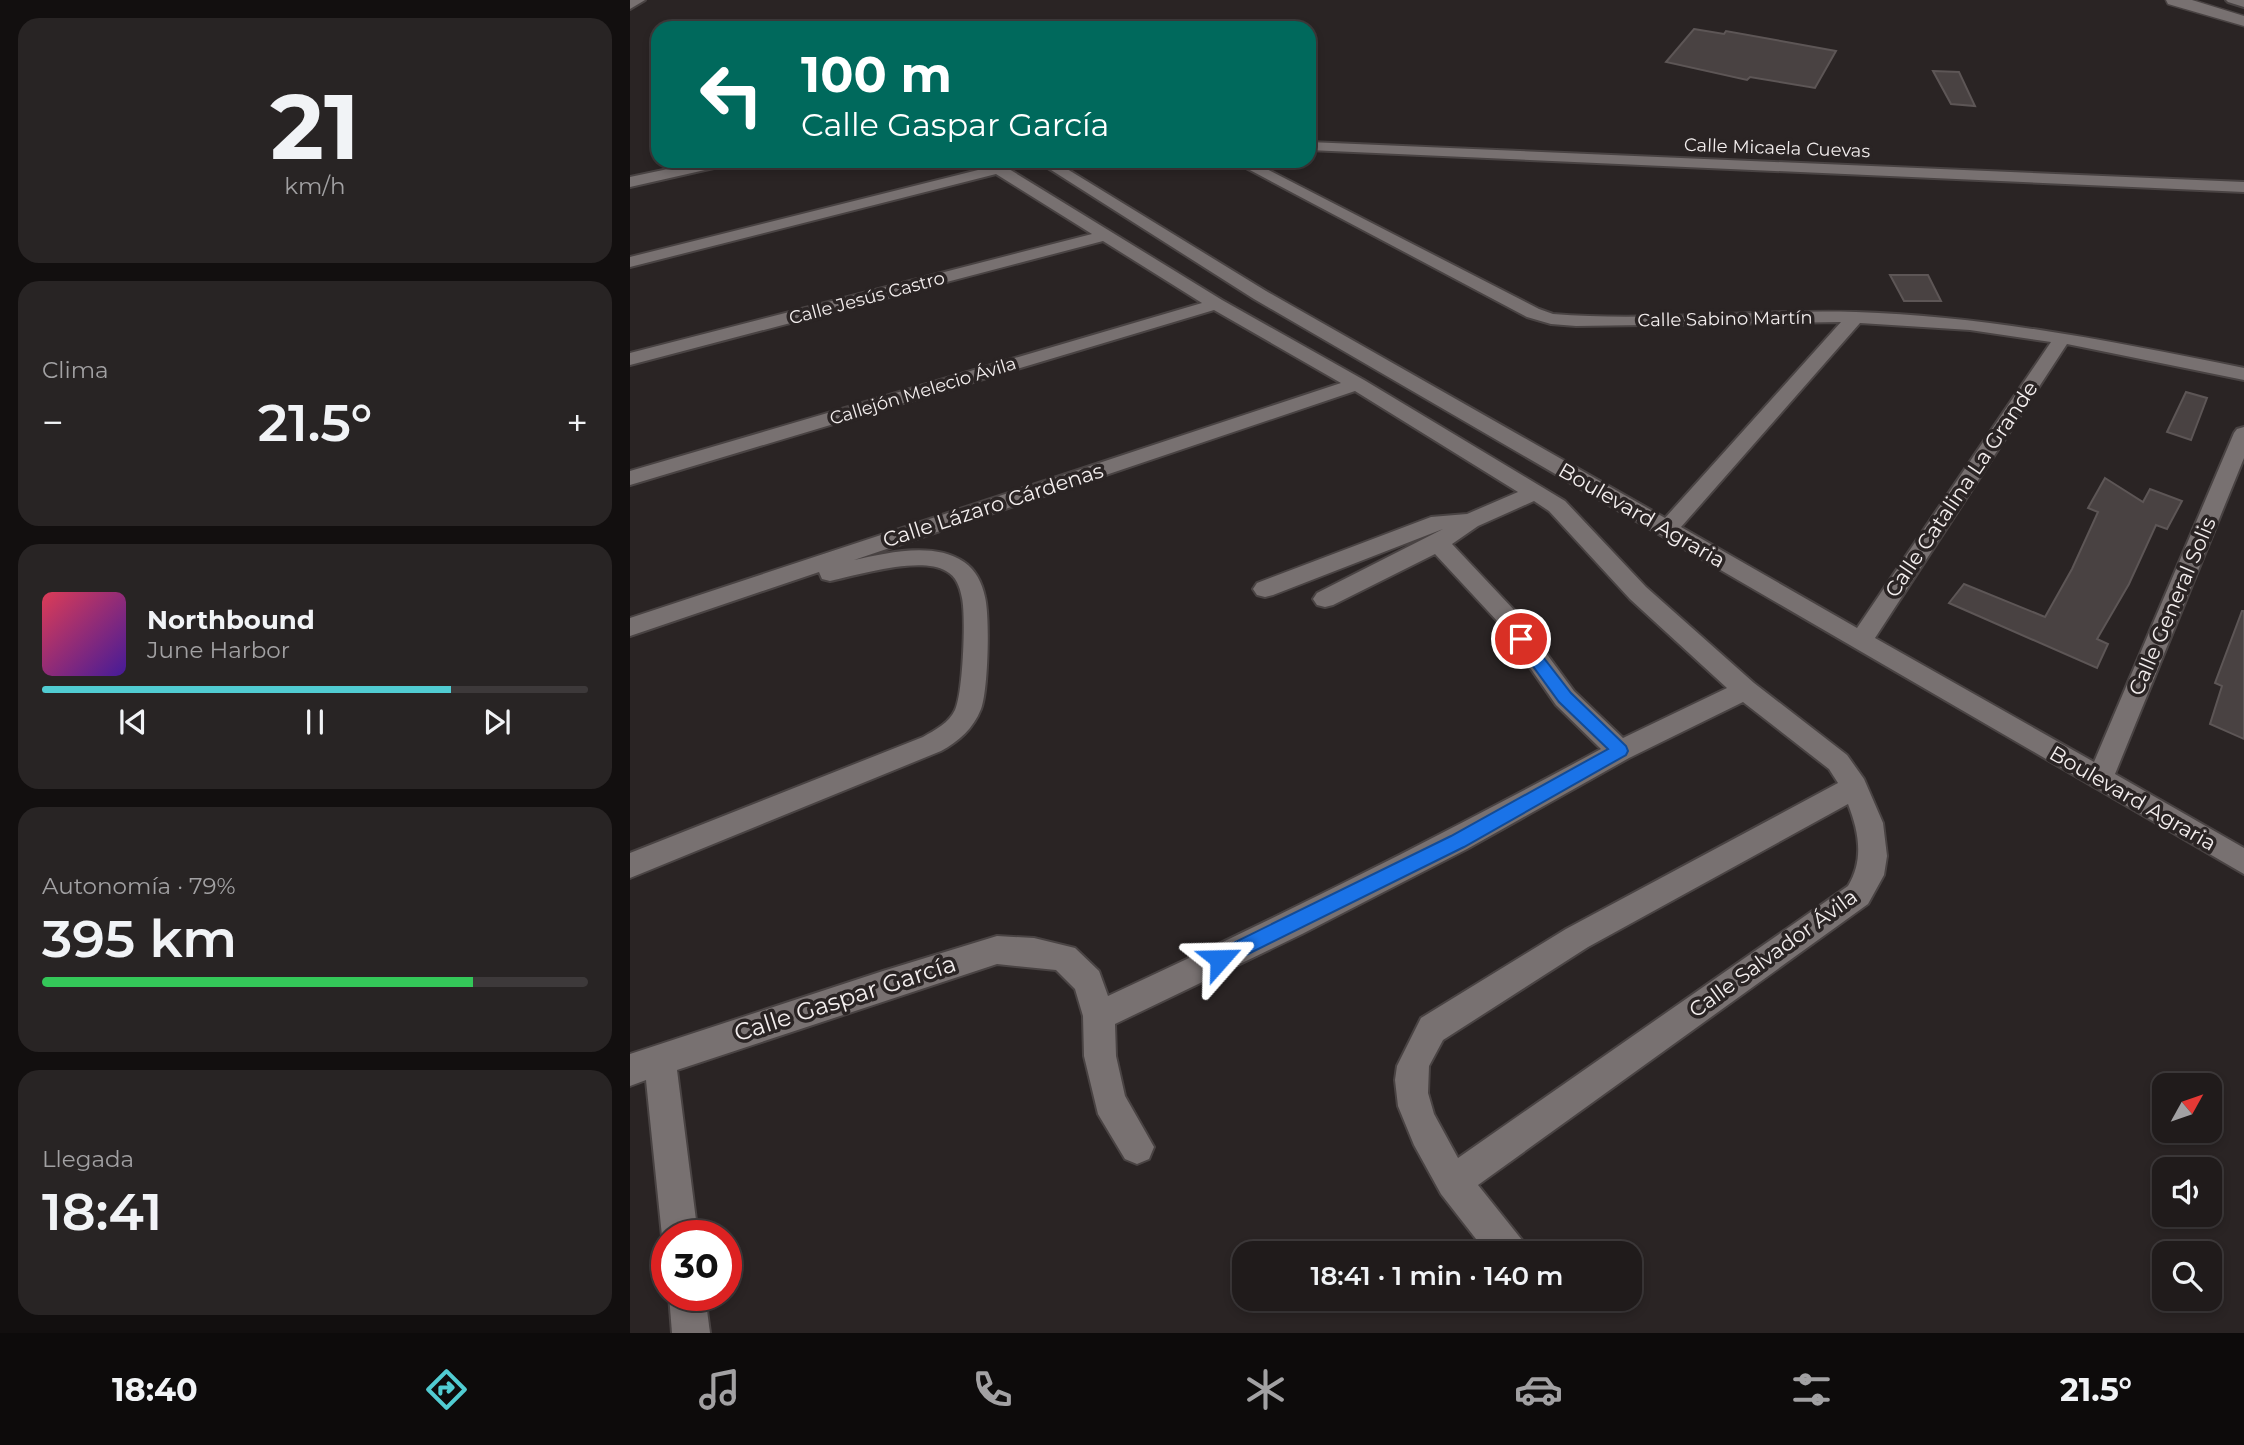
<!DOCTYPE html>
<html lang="es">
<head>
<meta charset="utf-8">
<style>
	body { margin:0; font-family:Montserrat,sans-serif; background:#282424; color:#f1f3f6; height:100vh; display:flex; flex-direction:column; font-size:26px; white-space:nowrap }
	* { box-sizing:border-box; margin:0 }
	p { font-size:23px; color:#a2a1a3 }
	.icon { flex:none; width:38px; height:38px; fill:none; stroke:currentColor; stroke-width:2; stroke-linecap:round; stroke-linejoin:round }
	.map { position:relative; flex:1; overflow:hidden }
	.drawer { display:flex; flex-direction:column; gap:18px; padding:18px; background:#120f0f; width:630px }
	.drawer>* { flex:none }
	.guide { position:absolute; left:21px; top:21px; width:665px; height:147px; border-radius:21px; box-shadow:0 4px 10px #0003,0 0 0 2px #3d393a; background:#00695c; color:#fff; overflow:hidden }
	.needle { width:46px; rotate:50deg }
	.controls { position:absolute; left:1522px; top:1073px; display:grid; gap:14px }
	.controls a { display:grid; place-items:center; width:70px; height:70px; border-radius:14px; background:#201b1b; box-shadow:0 4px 10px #0003,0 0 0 2px #3d393a; font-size:35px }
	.speed { position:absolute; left:21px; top:1220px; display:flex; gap:14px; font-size:35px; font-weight:700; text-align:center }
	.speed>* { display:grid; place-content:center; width:91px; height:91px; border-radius:50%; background:#201b1b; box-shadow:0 4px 10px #0003,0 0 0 2px #3d393a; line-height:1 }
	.speed .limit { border:10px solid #d22; background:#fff; color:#111 }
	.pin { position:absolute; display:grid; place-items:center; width:60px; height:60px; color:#fff; margin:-30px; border:4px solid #fff; border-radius:50%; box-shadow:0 2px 7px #0007 }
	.me { position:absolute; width:77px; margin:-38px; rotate:65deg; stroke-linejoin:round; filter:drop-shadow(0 0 5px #0008) }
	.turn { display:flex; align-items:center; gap:24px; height:147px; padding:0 35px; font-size:32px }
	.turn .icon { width:91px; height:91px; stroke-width:2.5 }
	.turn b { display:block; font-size:49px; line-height:60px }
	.big { font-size:52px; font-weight:600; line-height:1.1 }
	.drawer .widget { flex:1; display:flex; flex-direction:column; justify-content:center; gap:10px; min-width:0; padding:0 24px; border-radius:21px; background:#282424 }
	.drawer .dial { align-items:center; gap:0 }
	.dial b { font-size:91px; line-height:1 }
	.song { display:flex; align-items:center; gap:21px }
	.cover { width:84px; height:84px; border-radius:10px; background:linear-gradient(135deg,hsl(350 70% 55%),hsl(260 70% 35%)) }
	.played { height:7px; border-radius:4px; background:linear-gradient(90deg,#51ccd2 75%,#3d393a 75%) }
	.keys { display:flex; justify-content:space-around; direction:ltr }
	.heat { display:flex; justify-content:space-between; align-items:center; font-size:38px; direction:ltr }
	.charge { height:10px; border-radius:5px; background:linear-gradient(90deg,#34c759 79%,#3d393a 0) }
	.trip { position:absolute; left:602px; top:1241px; width:410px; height:70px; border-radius:21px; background:#201b1b; box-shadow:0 4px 10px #0003,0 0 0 2px #3d393a; font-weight:600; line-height:70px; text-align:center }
	.tabs { display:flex; height:112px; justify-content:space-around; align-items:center; background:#0d0b0b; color:#a2a1a3 }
	.tabs .icon { width:49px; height:49px }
	.tabs .selected { color:#51ccd2 }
	.tabs b { font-size:32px; color:#f1f3f6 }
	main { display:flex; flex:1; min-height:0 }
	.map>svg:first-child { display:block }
	.building { fill:#494242; stroke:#5d5656; stroke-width:2 }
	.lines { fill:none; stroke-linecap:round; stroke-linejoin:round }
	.street-casing { stroke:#494343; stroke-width:4 }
	.secondary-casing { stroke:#494343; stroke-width:3 }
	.street { fill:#787171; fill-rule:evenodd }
	.secondary { fill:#787171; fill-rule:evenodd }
	.route { fill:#1a73e8; stroke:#114b97; stroke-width:2 }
	.labels { text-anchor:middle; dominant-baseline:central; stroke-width:7; stroke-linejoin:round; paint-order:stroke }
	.far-street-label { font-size:18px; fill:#f3eeee; stroke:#2a2424 }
	.street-label { font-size:21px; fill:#f3eeee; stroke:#2a2424 }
	.near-street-label { font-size:24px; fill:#f3eeee; stroke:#2a2424 }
</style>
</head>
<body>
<main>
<section class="drawer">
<div class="widget dial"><b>21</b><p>km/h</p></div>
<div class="widget"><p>Clima</p>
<div class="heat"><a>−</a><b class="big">21.5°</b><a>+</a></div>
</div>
<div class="widget">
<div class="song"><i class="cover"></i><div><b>Northbound</b><p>June Harbor</p></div></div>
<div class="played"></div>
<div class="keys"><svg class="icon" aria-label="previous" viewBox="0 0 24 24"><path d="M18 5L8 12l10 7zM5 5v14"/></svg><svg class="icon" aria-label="pause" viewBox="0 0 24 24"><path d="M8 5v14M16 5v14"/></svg><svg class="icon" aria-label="next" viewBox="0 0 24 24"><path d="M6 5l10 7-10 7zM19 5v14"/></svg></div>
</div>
<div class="widget"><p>Autonomía · 79%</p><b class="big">395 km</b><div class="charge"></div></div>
<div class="widget"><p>Llegada</p><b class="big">18:41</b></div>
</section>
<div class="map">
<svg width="1614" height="1333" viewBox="0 0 1614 1333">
	<rect width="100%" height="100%" fill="#2a2424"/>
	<g class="building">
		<polygon points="1064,29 1094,34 1096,31 1206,51 1185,88 1120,77 1117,80 1036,62"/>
		<polygon points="1303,71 1329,72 1345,106 1321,104"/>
		<polygon points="1260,275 1298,275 1311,301 1274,301"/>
		<polygon points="1556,392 1577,398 1561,440 1537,432"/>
		<polygon points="1475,478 1513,502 1520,489 1552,501 1537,529 1526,525 1499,584 1467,639 1478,644 1467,668 1319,603 1334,584 1415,617 1442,569 1468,512 1458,508"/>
		<polygon points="1612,611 1614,611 1614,739 1580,724 1592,686 1585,683"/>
	</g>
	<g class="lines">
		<g class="street-casing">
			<g id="street">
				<polygon points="0,0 15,0 0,9"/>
				<polygon points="1596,0 1614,0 1614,7 1598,2"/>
				<polygon points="679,142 1614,182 1614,192 679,150"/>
				<polygon points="76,161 104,161 97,165 0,187 0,177"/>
				<path d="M 348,161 L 365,161 L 374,166 L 592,300 L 734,380 L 935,501 L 1016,587 L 1124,683 L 1217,755 L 1234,779 L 1253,823 L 1257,856 L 1254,875 L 1238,904 L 848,1185 L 892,1240 L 897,1253 L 857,1253 L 811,1194 L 784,1145 L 768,1106 L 765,1080 L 767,1066 L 791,1018 L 936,929 L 1208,783 L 1199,769 L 1113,702 L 999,758 L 837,849 L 672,934 L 485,1024 L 486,1056 L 495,1096 L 524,1147 L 519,1159 L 507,1164 L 495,1159 L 468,1114 L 454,1056 L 453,1016 L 445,989 L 426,970 L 367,964 L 47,1070 L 68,1236 L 37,1236 L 37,1247 L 32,1236 L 16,1080 L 0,1086 L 0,1054 L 253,971 L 367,936 L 404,938 L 445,948 L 469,971 L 478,996 C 645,919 809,837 971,749 L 926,705 L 869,623 L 805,554 L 703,605 L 695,607 L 687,605 L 683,599 L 687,593 L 813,529 L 643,595 L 635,597 L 627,595 L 623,589 L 627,583 L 801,517 L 837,514 L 888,492 L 725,391 L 224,560 C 256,553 304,541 334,562 C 346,570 352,583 355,597 C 360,618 358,691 351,709 C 343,729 329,741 311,751 L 0,878 L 0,853 L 293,737 C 305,730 319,723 325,710 C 333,693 336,617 332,598 C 330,587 326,576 316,571 C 290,556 229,575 200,581 L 192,579 L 189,572 L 0,636 L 0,618 L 711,383 L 584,310 L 0,485 L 0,471 L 572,303 L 473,241 L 0,365 L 0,353 L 462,234 L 366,174 L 0,267 L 0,257 L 356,168 ZM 904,501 L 919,511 L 1000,599 L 1097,688 L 993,738 L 944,691 L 885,611 L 822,544 L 848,526 ZM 1218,804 C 1229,832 1234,860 1218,886 L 828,1158 L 804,1114 L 798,1093 L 799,1066 L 813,1040 L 958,947 Z"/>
				<path d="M 407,161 L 424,161 L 636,291 L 1035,518 L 1211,322 L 946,326 L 921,324 L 897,317 L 603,161 L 621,161 L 909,309 L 923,314 C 1023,322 1125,309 1226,312 C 1357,316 1485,342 1614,368 L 1614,380 L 1437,344 L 1245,638 L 1464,762 L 1604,433 L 1607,429 L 1614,427 L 1614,458 L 1485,774 L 1614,848 L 1614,874 L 624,299 ZM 1230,323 L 1340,330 L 1421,342 L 1227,628 L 1051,527 Z"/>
				<polygon points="39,1295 75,1295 80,1333 42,1333"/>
			</g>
		</g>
		<g class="secondary-casing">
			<polygon id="secondary" points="1536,0 1562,0 1614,16 1614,26 1538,4"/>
		</g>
		<use href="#street" class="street"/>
		<use href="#secondary" class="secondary"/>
	</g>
	<polygon class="route" points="891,633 896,635 941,693 996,746 998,751 996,755 834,847 596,965 590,968 583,965 580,959 583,953 821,836 978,749 929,702 883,639"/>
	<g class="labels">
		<g class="far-street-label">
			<text transform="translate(1147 148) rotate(2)">Calle Micaela Cuevas</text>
			<text transform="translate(237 298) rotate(-15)">Calle Jesús Castro</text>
			<text transform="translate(1095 319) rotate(-1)">Calle Sabino Martín</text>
			<text transform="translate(293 391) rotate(-17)">Callejón Melecio Ávila</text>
		</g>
		<g class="street-label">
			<text transform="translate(1331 489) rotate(-56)">Calle Catalina La Grande</text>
			<text transform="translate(363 505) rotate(-18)">Calle Lázaro Cárdenas</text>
			<text transform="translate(1012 515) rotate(30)">Boulevard Agraria</text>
			<text transform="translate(1542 606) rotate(-67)">Calle General Solis</text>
			<text transform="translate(1503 798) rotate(30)">Boulevard Agraria</text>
			<text transform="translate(1143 953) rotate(-36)">Calle Salvador Ávila</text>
		</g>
		<g class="near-street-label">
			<text transform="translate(215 998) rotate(-18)">Calle Gaspar García</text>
		</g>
	</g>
</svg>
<div class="controls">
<a><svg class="needle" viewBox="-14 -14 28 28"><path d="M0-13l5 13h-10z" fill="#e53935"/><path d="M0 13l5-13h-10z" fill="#a2a1a3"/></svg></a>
<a><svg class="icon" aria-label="sound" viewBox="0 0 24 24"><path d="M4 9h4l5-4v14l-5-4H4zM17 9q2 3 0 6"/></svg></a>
<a><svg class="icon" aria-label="search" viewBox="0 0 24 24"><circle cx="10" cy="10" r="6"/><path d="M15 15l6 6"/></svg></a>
</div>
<div class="speed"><div class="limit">30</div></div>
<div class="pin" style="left:891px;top:639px;background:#d93025"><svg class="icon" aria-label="arrive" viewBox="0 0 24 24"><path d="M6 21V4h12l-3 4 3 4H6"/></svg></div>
<svg class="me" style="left:590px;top:959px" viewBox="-20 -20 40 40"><path d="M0-17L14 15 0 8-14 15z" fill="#1a73e8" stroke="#fff" stroke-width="4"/></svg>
<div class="trip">18:41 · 1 min · 140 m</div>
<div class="guide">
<div class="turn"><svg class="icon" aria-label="left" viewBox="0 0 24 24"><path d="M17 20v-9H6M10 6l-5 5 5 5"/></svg><div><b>100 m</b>Calle Gaspar García</div></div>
</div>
</div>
</main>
<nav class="tabs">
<b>18:40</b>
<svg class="icon selected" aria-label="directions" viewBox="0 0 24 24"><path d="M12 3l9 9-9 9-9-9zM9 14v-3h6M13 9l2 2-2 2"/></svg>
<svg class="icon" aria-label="music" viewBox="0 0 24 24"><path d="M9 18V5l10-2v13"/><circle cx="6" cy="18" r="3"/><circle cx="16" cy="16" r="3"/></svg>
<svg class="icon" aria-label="phone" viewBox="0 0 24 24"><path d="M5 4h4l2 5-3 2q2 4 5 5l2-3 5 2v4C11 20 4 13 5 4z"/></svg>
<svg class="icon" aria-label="climate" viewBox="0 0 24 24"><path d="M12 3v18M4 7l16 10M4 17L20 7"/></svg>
<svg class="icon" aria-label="car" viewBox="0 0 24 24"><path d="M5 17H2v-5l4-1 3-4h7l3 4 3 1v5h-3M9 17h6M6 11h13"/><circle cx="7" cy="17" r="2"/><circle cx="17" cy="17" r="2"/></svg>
<svg class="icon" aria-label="filters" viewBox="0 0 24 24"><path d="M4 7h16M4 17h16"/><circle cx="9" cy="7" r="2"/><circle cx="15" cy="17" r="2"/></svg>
<b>21.5°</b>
</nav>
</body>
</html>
